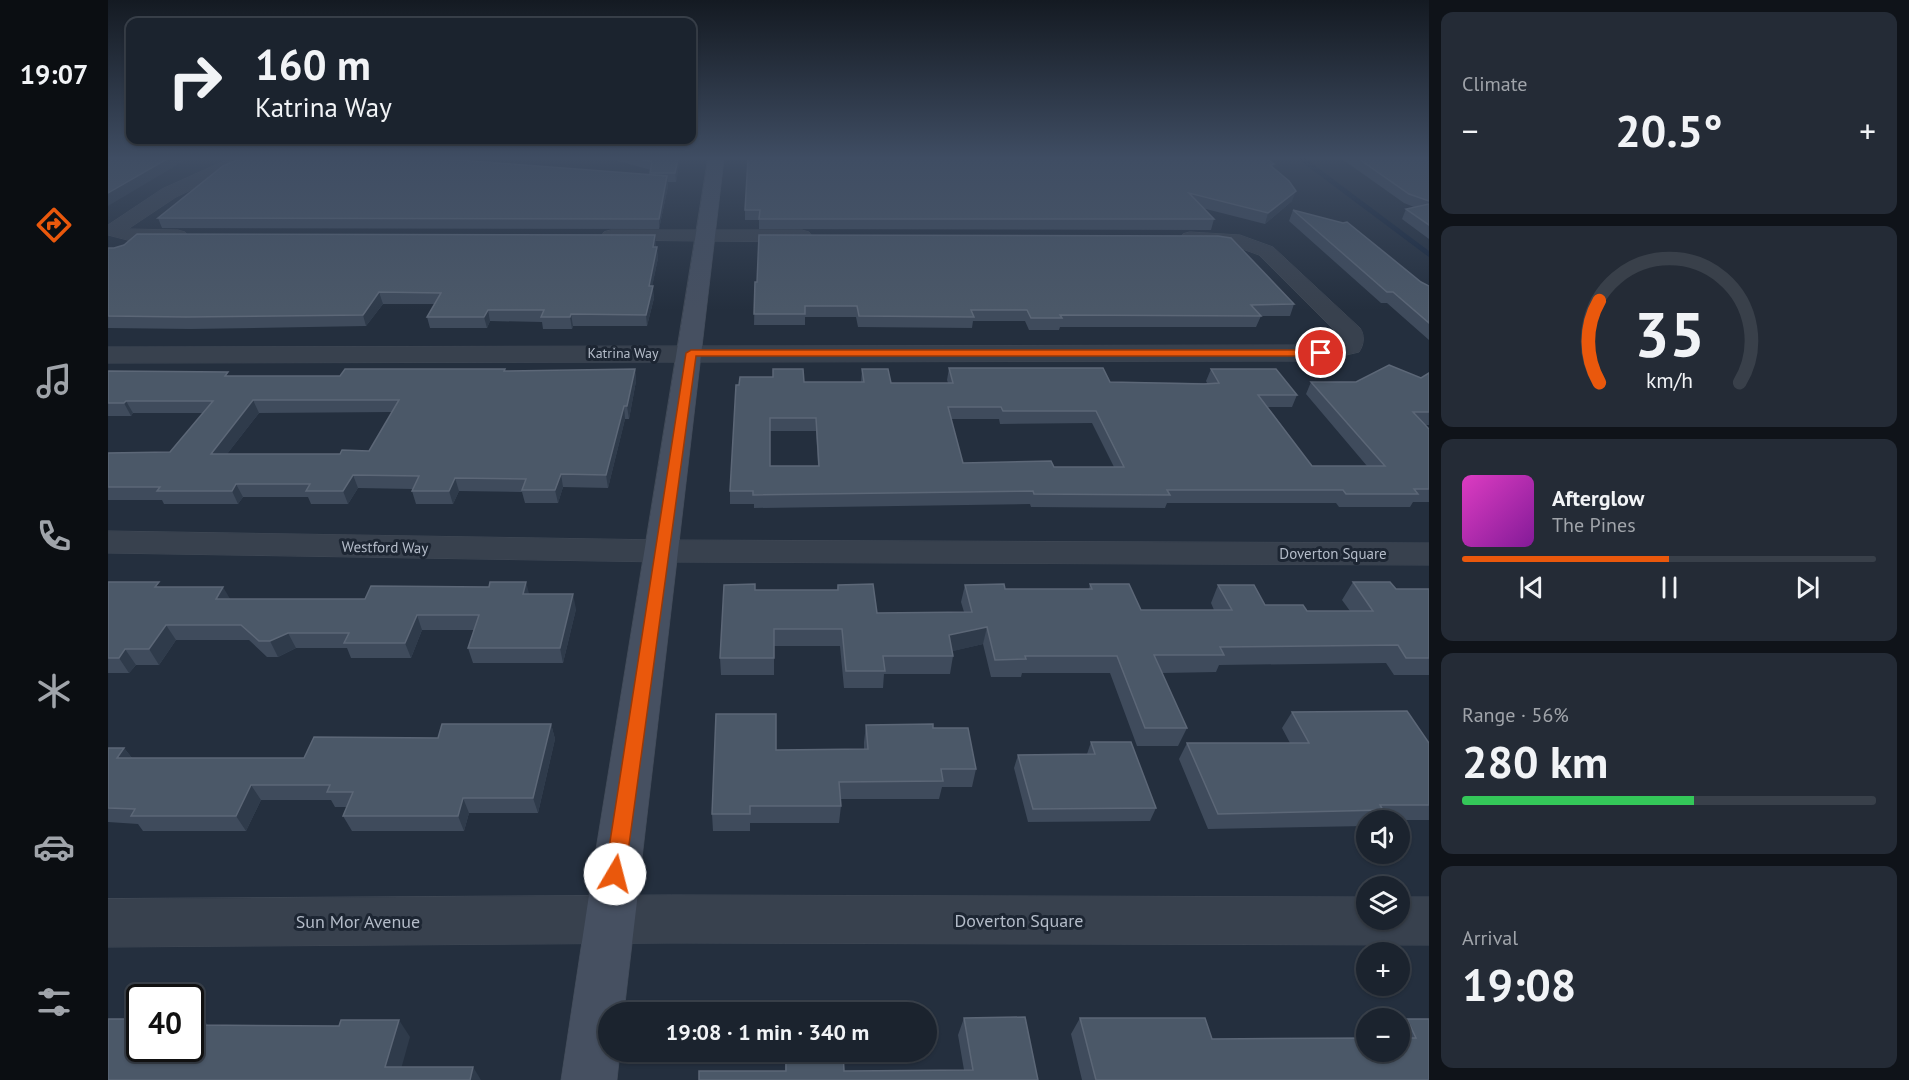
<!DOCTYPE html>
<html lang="en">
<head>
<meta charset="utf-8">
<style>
	body { margin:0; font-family:"PT Sans",sans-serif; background:#242b36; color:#f1f3f6; height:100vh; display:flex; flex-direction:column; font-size:22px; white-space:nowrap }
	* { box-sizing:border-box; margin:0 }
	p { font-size:20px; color:#a0a4aa }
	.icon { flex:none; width:33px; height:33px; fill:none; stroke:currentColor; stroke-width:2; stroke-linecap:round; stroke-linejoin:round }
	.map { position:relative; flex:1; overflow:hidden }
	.panel { display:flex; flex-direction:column; gap:12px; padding:12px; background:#0f1319; width:480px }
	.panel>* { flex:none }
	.banner { position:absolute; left:18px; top:18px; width:570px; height:126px; border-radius:12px; box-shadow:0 2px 4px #0004,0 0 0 2px #39404a; background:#1b232e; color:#f1f3f6; overflow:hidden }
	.controls { position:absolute; left:1248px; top:810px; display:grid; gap:12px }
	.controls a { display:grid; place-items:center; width:54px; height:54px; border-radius:50%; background:#1b232e; box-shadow:0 2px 4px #0004,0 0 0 2px #39404a; font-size:30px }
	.speed { position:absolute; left:18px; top:984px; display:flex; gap:12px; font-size:30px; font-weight:700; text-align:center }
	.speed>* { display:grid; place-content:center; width:78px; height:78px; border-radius:50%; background:#1b232e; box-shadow:0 2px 4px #0004,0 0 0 2px #39404a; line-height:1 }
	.speed .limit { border:3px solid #111; border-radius:9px; background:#fff; color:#111 }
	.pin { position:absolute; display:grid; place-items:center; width:51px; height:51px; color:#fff; margin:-26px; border:3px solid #fff; border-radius:50%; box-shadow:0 2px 6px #0007 }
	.me { position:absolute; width:66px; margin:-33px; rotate:8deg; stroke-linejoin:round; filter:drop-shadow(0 0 4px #0008) }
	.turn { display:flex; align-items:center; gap:21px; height:126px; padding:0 30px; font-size:27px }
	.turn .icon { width:78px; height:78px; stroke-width:2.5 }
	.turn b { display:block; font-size:42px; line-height:51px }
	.big { font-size:45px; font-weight:700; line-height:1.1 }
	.panel .card { flex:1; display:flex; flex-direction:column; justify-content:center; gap:9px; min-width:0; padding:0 21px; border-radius:12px; background:#242b36 }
	.panel .dial { align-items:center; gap:0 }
	.dial svg { height:156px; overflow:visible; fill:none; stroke:#39404a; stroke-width:7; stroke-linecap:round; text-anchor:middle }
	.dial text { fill:#f1f3f6; stroke:none }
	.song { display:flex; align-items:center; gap:18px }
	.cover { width:72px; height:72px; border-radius:9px; background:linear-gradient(135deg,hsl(310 70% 55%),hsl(290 70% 35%)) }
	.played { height:6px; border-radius:3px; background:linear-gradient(90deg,#ea580c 50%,#39404a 50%) }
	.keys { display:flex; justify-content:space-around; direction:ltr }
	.heat { display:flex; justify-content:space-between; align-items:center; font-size:33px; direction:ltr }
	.charge { height:9px; border-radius:4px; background:linear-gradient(90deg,#34c759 56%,#39404a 0) }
	.trip { position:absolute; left:490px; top:1002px; width:339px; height:60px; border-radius:30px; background:#1b232e; box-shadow:0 2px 4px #0004,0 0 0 2px #39404a; font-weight:700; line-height:60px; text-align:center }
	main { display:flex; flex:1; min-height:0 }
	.dock { display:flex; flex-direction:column; width:108px; justify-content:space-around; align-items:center; background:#0b0e12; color:#a0a4aa }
	.dock .icon { width:42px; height:42px }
	.dock .active { color:#ea580c }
	.dock b { font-size:27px; color:#f1f3f6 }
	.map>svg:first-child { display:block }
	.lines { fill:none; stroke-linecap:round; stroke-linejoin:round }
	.stream { stroke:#17263c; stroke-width:5 }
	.street-casing { stroke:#414a57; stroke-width:1 }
	.secondary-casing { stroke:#414a57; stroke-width:1 }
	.street { fill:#38414e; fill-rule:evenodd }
	.secondary { fill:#465061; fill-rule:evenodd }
	.wall { fill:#3f4b5c; fill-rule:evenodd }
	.shaded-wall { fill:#2f3b4b }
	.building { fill:#4b5868; stroke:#5c6777; stroke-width:1.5; fill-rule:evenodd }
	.route { fill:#ea580c; stroke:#983908; stroke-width:1.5 }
	.labels { text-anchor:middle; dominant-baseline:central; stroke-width:6; stroke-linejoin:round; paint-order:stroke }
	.far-street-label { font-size:14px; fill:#b4bcc9; stroke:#1d2633 }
	.street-label { font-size:15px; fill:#b4bcc9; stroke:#1d2633 }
	.near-street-label { font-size:18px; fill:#b4bcc9; stroke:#1d2633 }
</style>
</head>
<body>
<main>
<nav class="dock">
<b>19:07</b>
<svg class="icon active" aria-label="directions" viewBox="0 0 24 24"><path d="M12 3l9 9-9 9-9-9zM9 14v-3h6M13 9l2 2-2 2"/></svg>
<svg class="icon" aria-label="music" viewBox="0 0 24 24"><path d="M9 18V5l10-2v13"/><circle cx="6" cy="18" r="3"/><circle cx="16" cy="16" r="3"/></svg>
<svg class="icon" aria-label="phone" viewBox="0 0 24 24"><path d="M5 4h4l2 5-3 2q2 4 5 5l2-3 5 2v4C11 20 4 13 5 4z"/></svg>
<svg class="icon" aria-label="climate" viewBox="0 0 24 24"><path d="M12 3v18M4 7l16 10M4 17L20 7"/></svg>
<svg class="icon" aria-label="car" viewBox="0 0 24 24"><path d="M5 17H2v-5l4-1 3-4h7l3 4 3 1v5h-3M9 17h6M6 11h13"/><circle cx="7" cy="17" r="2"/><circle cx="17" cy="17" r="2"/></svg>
<svg class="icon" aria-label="filters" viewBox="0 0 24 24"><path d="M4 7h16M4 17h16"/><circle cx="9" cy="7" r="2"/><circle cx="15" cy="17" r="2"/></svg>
</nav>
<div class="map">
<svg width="1321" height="1080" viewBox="0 0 1321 1080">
	<rect width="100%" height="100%" fill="#242f3e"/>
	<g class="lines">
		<polyline class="stream" points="1194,159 1321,254"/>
		<g class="street-casing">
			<g id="street">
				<polygon points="121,159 142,159 140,163 68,197 20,229 70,230 77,232 80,236 77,240 27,242 0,235 0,225 54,189"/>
				<polygon points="503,230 694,230 701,232 704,236 701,240 694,242 496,240 493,236 496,232"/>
				<path d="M 1082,232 L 1132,235 L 1165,247 L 1252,328 C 1257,335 1256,345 1251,352 L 1213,361 L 0,363 L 0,347 L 1213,345 L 1230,342 L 1231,335 L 1151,255 L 1129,247 L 1075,242 L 1072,238 L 1075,234 Z"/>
				<polygon points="0,531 554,540 1321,543 1321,565 554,562 0,553"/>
				<polygon points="564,895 1258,897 1258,920 1292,920 1292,897 1321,897 1321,945 564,943 0,947 0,899"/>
			</g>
		</g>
		<g class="secondary-casing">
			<polygon id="secondary" points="600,159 616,159 516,1012 501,1012 501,1052 512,1052 509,1080 453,1080 488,849"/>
		</g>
		<use href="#street" class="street"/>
		<use href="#secondary" class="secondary"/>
	</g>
	<g class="wall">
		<polygon points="503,159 572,159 568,182 559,182 560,186 551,229 54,228 50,218 543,175 543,170"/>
		<polygon points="1234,159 1321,159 1321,239 1294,219 1298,209 1306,207 1296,203"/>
		<polygon points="1166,164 1165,167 1184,201 1157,224 1094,208 1106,219 1103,230 651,229 651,220 637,220 637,210"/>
		<polygon points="1185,210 1321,286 1321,340 1279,303 1273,303 1181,221"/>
		<polygon points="548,245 550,258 544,286 546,298 539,326 465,326 464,329 435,329 434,322 382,321 379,328 322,328 319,317 327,304 275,304 258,326 83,329 0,328 0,248"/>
		<polygon points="647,282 1186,304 1182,316 1153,316 1148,327 952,327 951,330 921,330 917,321 865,321 864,328 750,327 748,317 697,317 697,325 646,325"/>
		<path d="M 841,368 L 1002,382 L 1099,383 L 1098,381 L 1103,369 L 1189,395 L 1184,407 L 1160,407 L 1204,466 L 1259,466 L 1198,394 L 1203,382 L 1248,382 L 1313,378 L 1321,373 L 1321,425 L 1317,425 L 1321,429 L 1321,502 L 1305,502 L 1302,507 L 1231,507 L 1228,503 L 1059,503 L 1057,508 L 923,507 L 922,504 L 646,508 L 646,504 L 622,504 L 622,491 L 628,385 L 696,382 L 753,382 L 754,369 L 783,383 L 840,383 L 839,380 ZM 843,419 L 891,419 L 892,424 L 984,423 L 1006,467 L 946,467 L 855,463 ZM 662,431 L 708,431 L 710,466 L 662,466 Z"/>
		<path d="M 527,369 L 528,381 L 521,419 L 517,419 L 500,488 L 455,487 L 450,503 L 417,503 L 414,492 L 351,491 L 345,504 L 308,504 L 304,491 L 305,489 L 250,488 L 240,504 L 203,504 L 200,497 L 135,497 L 130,504 L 56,504 L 54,500 L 0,500 L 0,453 L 62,452 L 95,413 L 25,413 L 23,416 L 0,416 L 0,371 L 122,376 L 232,376 ZM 284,412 L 261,451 L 232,454 L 119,454 L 151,413 Z"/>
		<polygon points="0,582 53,587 122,599 257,599 421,594 468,609 455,663 365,663 360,648 366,630 314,630 303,658 243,658 239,648 188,648 170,657 159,657 141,640 68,640 51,665 28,665 21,673 0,673"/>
		<polygon points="1245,582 1288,589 1321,589 1321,675 1286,675 1278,663 1111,665 1108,672 1054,673 1079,728 1070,746 1029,746 1002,673 914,673 913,677 883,677 875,644 844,651 845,656 842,674 776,674 775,688 736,688 732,646 666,646 666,675 613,675 612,658 647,590 729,590 730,585 769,613 856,612 853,602 857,585 897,589 981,589 982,584 1033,610 1106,610 1103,603 1110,585 1157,605 1199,611 1242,611 1234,600"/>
		<polygon points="1184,712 1321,743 1321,820 1258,820 1258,826 1100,829 1071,759 1079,743 1182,743 1174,728"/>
		<polygon points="443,724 447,739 430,813 361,813 356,831 244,831 235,816 239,807 227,807 223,800 153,800 138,831 35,831 30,824 0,822 0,748 16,748 24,758 196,758 330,738"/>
		<polygon points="758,725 825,728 868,769 864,787 834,787 831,799 732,799 733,806 731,823 642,823 642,831 605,831 604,814 668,750 756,750 756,742"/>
		<polygon points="983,742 1048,808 1042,821 920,822 906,768 910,755 979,754"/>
		<polygon points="856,1018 930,1080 677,1071 677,1052 735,1052 736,1071 856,1070 850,1035"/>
		<polygon points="972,1018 1104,1039 1292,1052 1292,1026 1299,1019 1321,1019 1321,1080 974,1080 963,1034"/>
	</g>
	<g class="shaded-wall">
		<polygon points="59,159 79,159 0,206 0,193"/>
		<polygon points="570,159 572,159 568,182 567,173"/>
		<polygon points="559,176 560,186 551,229 551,219"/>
		<polygon points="1188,191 1184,201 1157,224 1160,213"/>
		<polygon points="547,235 548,245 546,258 545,247"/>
		<polygon points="549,247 550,258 542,298 541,286"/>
		<polygon points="545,286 546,298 539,326 538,315"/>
		<polygon points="271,292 275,304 258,326 255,315"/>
		<polygon points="380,310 382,321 379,328 376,317"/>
		<polygon points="463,314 465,326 464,329 462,317"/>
		<polygon points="527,369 528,381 521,419 519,406"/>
		<polygon points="145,400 151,413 109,467 103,454"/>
		<polygon points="18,401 25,413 23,416 16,403"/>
		<polygon points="516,406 517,419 500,488 498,475"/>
		<polygon points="453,474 455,487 450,503 447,490"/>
		<polygon points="245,475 250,488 240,504 235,491"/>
		<polygon points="347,478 351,491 345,504 341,491"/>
		<polygon points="128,484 135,497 130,504 124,491"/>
		<polygon points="418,582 422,597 415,594"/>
		<polygon points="115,587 124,602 108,599"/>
		<polygon points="465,594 468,609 455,663 452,648"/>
		<polygon points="309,615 314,630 303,658 297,643"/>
		<polygon points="58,625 68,640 51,665 41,649"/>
		<polygon points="879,627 875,644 837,653 841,635"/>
		<polygon points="180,633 188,648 170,657 162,641"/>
		<polygon points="17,649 28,665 21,673 11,658"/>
		<polygon points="443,724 447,739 430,813 425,798"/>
		<polygon points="16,748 28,763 9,758"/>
		<polygon points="143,785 153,800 138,831 128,816"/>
		<polygon points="355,798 361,813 356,831 350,816"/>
		<polygon points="92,1017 109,1033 88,1025"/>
		<polygon points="291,1020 302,1037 290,1080 277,1067"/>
		<polygon points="365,1067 373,1080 362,1080"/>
	</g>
	<g class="building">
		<polygon points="0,159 59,159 0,193"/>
		<polygon points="131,159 338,159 559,176 551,219 50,218 115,166"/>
		<polygon points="533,159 570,159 567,173 542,173 544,162"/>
		<polygon points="640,159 1159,159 1166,164 1162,165 1181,181 1188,191 1160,213 1081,193 1106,219 651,219 652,210 637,210"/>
		<polygon points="1251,159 1321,159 1321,201 1301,194"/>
		<polygon points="1321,204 1321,225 1298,209"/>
		<polygon points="1185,210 1235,223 1239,222 1313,282 1321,286 1321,323 1285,292 1279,292"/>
		<polygon points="29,234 547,235 545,247 549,247 541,286 545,286 538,315 463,314 462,317 433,317 436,310 380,310 376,317 319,317 333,293 271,292 255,315 78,317 0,316 0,248 6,248 16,245"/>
		<polygon points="651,235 1110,236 1123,238 1186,304 1143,305 1153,316 952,315 954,318 923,318 919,310 863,310 866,317 751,316 749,306 697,306 697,314 646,314 647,282 649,282"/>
		<path d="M 1281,365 L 1313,378 L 1321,373 L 1321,412 L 1305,412 L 1321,429 L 1321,489 L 1306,489 L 1310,494 L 1238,494 L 1235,490 L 1059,490 L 1062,495 L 926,494 L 925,491 L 645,495 L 645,491 L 622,491 L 628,385 L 631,385 L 632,377 L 665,377 L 665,369 L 695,369 L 696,382 L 756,382 L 754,369 L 780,369 L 783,383 L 845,383 L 841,368 L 995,368 L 1002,382 L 1096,384 L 1111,383 L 1103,369 L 1168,369 L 1189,395 L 1150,395 L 1204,466 L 1277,466 L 1203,382 L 1248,382 ZM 840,407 L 893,407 L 895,411 L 988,411 L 1016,467 L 946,467 L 943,461 L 855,463 ZM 662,418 L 708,418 L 711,466 L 662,466 Z"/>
		<path d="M 237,369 L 397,369 L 396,371 L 527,369 L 519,406 L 516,406 L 498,475 L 453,474 L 447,490 L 414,490 L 418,479 L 347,478 L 341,491 L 304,491 L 311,476 L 245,475 L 235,491 L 198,491 L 202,484 L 128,484 L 124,491 L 49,491 L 52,487 L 0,487 L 0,453 L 62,452 L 105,401 L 18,401 L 16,403 L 0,403 L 0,371 L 120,372 L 117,376 L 232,376 ZM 145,400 L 291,400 L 261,451 L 234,450 L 232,454 L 103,454 Z"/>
		<polygon points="0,582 51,582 47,587 115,587 108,599 257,599 263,586 381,587 382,582 418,582 415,594 465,594 452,648 360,648 371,615 309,615 297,643 236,643 241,633 180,633 162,641 151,641 133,625 58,625 41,649 17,649 11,658 0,658"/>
		<polygon points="1245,582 1282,582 1288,589 1321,589 1321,658 1298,658 1290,645 1112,647 1116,655 1046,655 1079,728 1037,728 1009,656 917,656 918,659 887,660 879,627 841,635 845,656 775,656 777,671 738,671 734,629 666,629 666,658 612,658 616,585 647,584 647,590 730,590 730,585 765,584 769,613 864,612 857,585 896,584 897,589 984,589 982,584 1021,584 1033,610 1124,610 1110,585 1146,585 1157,605 1195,605 1199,611 1265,611"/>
		<polygon points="1299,711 1321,743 1321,805 1272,805 1275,810 1110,814 1079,743 1201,743 1184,712"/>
		<polygon points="608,714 668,714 668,750 760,749 758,725 825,724 825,728 860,728 868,769 833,769 835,781 731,782 733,806 642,806 642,814 604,814"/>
		<polygon points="334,724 443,724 425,798 355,798 350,816 235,816 245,792 219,792 222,785 143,785 128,816 23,816 27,809 0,808 0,748 16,748 9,758 196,758 206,737 330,738"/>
		<polygon points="983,742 1023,742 1048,808 925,809 910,755 987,754"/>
		<polygon points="82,1017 92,1017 88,1025 231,1026 233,1020 291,1020 277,1067 365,1067 362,1080 0,1080 0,1019 32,1019 32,1048 82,1048"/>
		<polygon points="917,1017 930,1080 591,1080 591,1071 678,1071 678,1052 735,1052 736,1071 865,1070 856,1018"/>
		<polygon points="972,1018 1097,1018 1104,1039 1258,1038 1258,1052 1292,1052 1292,1038 1308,1038 1299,1019 1321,1019 1321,1080 988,1080"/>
	</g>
	<linearGradient id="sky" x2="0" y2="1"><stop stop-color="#141a22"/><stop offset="0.51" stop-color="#3f4d63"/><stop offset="1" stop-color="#3f4d63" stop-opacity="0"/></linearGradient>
	<rect width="1321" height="310" fill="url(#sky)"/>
	<polygon class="route" points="583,350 1213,350 1219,353 1213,356 588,356 517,874 514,881 507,883 500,881 497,874 578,353"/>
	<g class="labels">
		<g class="far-street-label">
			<text x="515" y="353">Katrina Way</text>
		</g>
		<g class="street-label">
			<text transform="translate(277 547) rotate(1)">Westford Way</text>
			<text x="1225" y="553">Doverton Square</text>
		</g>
		<g class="near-street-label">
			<text x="911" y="920">Doverton Square</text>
			<text x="250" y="921">Sun Mor Avenue</text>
		</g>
	</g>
</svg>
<div class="controls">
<a><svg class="icon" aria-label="sound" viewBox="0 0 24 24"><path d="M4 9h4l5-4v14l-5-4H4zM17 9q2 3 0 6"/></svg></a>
<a><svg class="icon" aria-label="layers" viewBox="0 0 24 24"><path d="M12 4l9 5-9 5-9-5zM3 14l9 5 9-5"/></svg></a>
<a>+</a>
<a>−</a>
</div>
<div class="speed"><div class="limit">40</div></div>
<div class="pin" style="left:1213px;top:353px;background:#d93025"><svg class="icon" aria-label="arrive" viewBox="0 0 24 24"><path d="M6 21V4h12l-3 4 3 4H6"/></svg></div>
<svg class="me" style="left:507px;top:874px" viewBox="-20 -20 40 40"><circle r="19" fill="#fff"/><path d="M0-13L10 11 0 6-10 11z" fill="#ea580c"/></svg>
<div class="trip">19:08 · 1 min · 340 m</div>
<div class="banner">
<div class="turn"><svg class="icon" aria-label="right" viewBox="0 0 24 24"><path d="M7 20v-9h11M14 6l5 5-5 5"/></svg><div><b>160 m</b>Katrina Way</div></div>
</div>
</div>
<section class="panel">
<div class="card"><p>Climate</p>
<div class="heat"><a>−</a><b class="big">20.5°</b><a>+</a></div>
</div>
<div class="card dial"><svg viewBox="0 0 100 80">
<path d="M14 69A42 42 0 1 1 86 69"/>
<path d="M14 69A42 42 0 0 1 14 27" stroke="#ea580c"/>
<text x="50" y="56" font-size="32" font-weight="700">35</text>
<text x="50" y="72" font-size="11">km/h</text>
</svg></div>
<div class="card">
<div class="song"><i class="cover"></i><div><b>Afterglow</b><p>The Pines</p></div></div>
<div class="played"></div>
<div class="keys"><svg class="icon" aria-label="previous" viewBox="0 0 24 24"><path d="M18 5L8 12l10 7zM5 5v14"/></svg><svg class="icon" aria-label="pause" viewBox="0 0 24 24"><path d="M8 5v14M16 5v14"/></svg><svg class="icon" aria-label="next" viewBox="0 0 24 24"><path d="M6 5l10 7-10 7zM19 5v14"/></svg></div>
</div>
<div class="card"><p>Range · 56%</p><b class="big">280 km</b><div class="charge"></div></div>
<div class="card"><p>Arrival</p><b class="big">19:08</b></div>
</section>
</main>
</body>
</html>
